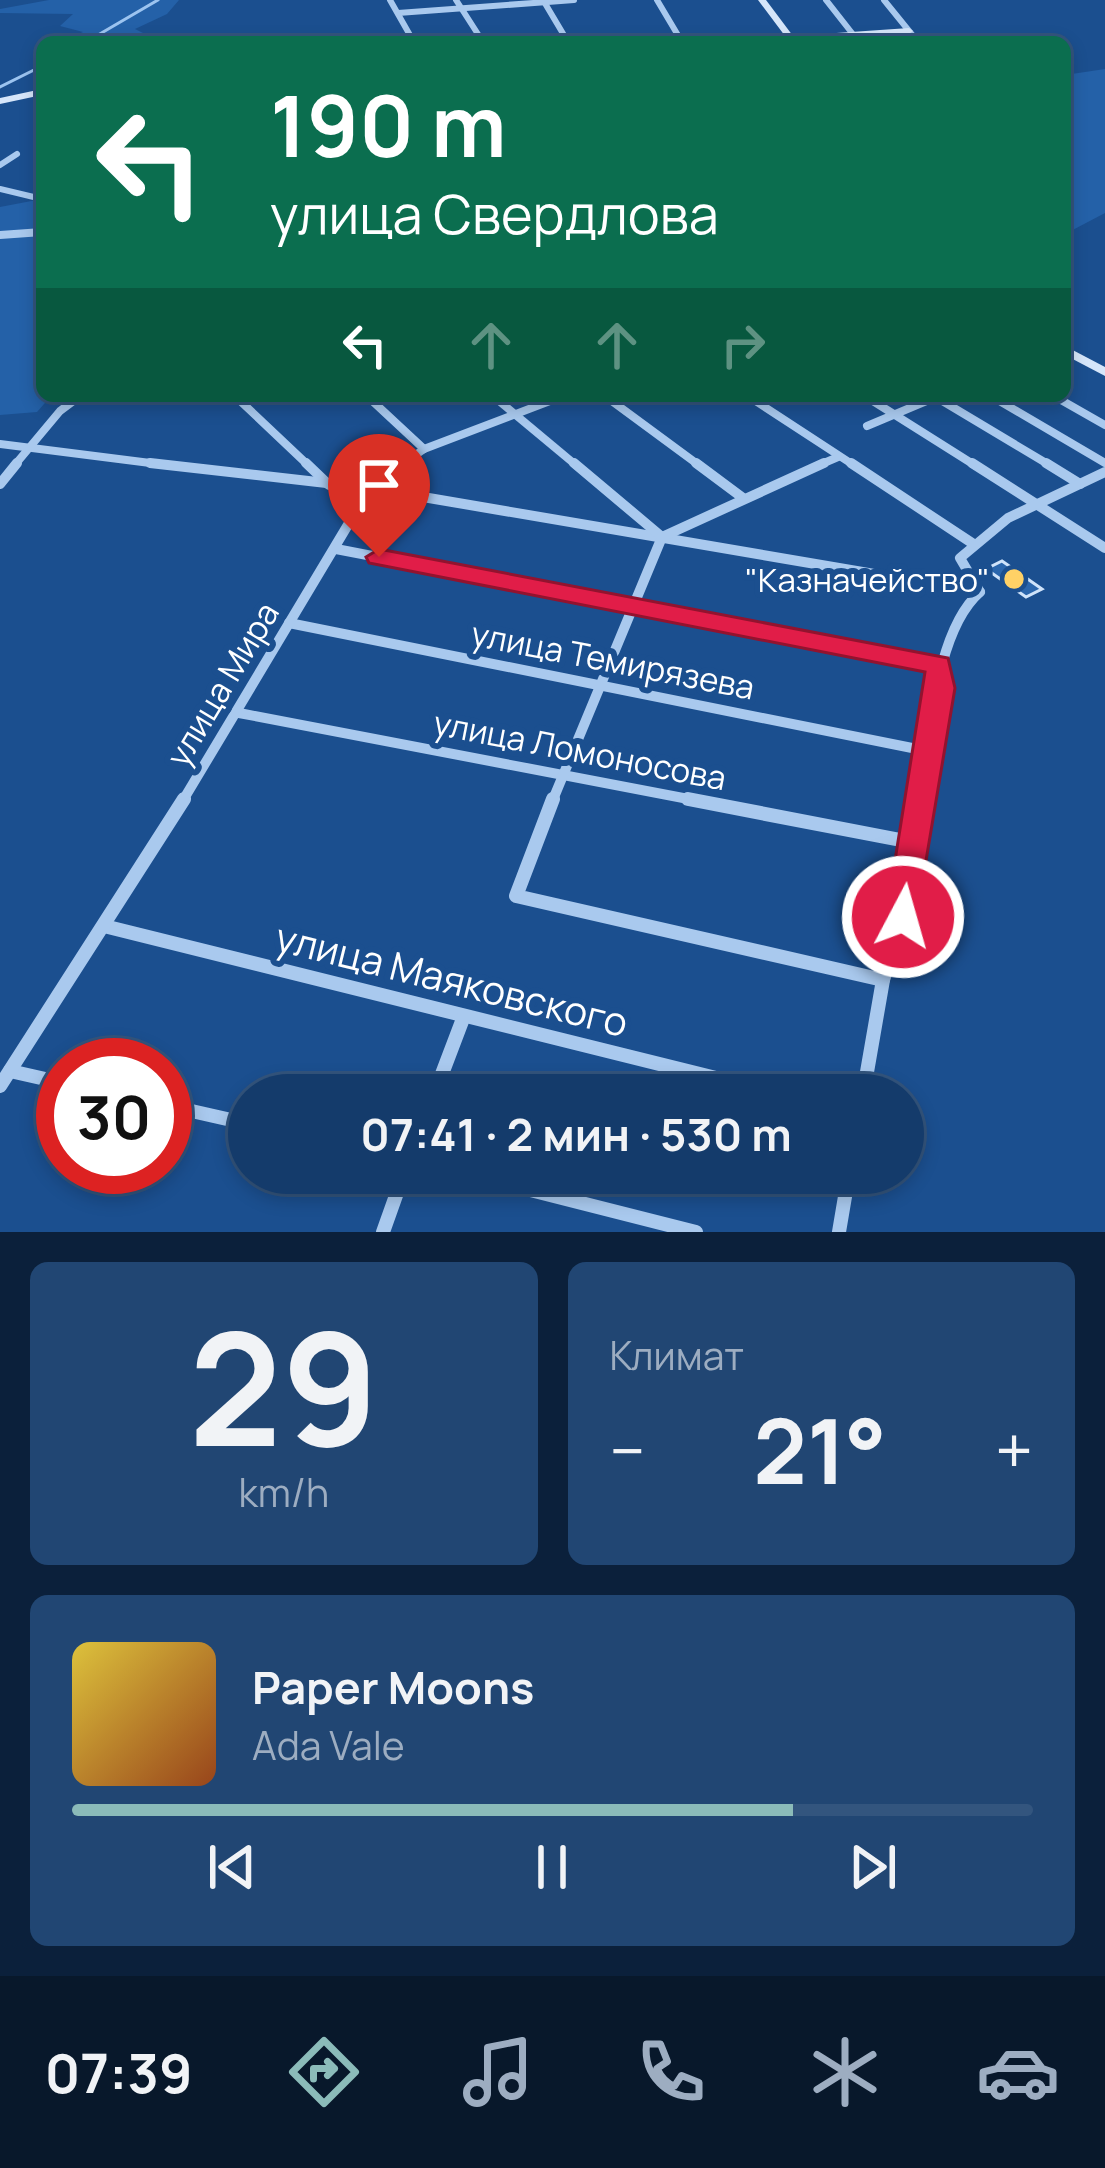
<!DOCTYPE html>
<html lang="ru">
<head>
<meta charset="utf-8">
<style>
	body { margin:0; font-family:Manrope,sans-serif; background:#214673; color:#f1f3f6; height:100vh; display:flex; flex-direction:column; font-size:45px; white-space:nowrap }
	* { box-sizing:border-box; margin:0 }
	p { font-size:39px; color:#9dadc1 }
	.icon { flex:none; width:66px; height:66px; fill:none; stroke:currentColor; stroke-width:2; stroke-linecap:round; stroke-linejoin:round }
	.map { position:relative; height:1232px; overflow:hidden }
	.side { display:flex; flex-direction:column; gap:30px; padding:30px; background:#0b203b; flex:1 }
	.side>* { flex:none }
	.banner { position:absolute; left:36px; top:36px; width:1035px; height:366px; border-radius:18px; box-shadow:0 6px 18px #0003,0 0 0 3px #33557e; background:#0b6e4f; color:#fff; overflow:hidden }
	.speed { position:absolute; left:36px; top:1038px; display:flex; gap:24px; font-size:60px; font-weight:700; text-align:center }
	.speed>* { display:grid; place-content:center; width:156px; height:156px; border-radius:50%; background:#143b6b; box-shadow:0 6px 18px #0003,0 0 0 3px #33557e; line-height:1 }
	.speed .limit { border:18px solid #d22; background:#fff; color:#111 }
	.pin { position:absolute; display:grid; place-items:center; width:102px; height:102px; color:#fff; margin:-123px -51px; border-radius:50% 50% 50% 0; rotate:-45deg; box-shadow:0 0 12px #0007 }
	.pin .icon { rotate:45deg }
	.me { position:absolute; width:132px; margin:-66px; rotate:6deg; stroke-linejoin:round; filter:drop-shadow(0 0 9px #0008) }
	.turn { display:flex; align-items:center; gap:42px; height:252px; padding:0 36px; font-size:54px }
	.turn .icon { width:156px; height:156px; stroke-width:2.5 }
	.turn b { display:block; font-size:84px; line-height:102px }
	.lanes { display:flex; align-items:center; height:114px; padding:0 36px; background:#0003; justify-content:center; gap:60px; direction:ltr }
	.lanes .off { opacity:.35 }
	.big { font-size:90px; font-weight:700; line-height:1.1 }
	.side .card { flex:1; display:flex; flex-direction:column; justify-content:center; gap:18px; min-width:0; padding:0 42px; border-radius:18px; background:#214673 }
	.side .dial { align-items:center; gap:0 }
	.dial b { font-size:156px; line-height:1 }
	.song { display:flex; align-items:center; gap:36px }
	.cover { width:144px; height:144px; border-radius:18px; background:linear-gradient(135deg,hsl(50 70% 55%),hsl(20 70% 35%)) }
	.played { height:12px; border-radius:6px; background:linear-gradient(90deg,#8bbbb9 75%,#33557e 75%) }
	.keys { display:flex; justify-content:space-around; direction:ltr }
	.heat { display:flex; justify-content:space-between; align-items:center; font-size:66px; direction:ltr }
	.side .tiles { flex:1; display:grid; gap:30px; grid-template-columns:1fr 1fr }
	.card:last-child { grid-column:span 2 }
	.trip { position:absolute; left:228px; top:1074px; width:696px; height:120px; border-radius:60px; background:#143b6b; box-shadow:0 6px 18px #0003,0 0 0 3px #33557e; font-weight:700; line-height:120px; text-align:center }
	.dock { display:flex; height:192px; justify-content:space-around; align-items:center; background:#08182b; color:#9dadc1 }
	.dock .icon { width:84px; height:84px }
	.dock .on { color:#8bbbb9 }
	.dock b { font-size:54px; color:#f1f3f6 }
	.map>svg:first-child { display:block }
	.green { fill:#2461a8 }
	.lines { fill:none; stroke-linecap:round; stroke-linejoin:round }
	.stream { stroke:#9cc4f0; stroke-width:3 }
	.building { fill:#2a66ad; stroke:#cfe3fa; stroke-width:3 }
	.street-far3 { stroke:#a9c9ee; stroke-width:6 }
	.street-far2 { stroke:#a9c9ee; stroke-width:8 }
	.street-far1 { stroke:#a9c9ee; stroke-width:10 }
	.street { stroke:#a9c9ee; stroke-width:14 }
	.secondary { fill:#d6e6fa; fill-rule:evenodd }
	.route { fill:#e11d48; stroke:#92132f; stroke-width:3 }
	.poi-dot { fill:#ffd166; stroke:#1b4f8f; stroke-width:4.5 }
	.labels { text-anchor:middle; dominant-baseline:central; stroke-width:12; stroke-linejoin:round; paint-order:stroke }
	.poi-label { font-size:33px; fill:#fff; stroke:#1b4f8f; text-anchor:end }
	.street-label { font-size:33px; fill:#fff; stroke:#1b4f8f }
	.near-street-label { font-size:39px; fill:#fff; stroke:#1b4f8f }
</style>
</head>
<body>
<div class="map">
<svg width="1105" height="1232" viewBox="0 0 1105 1232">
	<rect width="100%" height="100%" fill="#1b4f8f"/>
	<g class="green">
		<polygon points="49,0 179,0 167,14 135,29 151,37 141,42 61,42 83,32 60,26 73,14 0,13 0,9"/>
		<polygon points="1105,69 1105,213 1065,234 1065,75"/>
		<polygon points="42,199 42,396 51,396 37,412 0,415 0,207"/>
	</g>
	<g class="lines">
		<g class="stream">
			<polyline points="86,42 158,0"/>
			<polyline points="0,87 42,66"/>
		</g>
	</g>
	<polygon class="building" points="1002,561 1042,589 1026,597 986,569"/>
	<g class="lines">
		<g class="street-far3">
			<polyline points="390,0 411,37 423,42"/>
			<polyline points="456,0 483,42"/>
			<polyline points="543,0 568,42"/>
			<polyline points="657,0 682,42"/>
			<polyline points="826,0 859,42"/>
			<polyline points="884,0 918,42"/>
			<polyline points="398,13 574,0"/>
			<polyline points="0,165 17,154"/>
			<polyline points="0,189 42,199"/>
		</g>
		<g class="street-far2">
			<polyline points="0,235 42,232"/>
			<polyline points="235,396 309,466"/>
			<polyline points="367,396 424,449"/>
			<polyline points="493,396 577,466"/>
			<polyline points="605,396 700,466"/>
			<polyline points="748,396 855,466"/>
			<polyline points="865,396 976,466"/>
			<polyline points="934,396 1051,466"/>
			<polyline points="991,396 1105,463"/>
			<polyline points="1054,396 1105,425"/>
			<polyline points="867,426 936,397"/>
			<polyline points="0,444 174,466"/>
			<polyline points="14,466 60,411 80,396"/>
			<polyline points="400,466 424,449 563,396"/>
			<polyline points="817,466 838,457"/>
		</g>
		<g class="street-far1">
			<polyline points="150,463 370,488 980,592"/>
			<polyline points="306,463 329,485"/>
			<polyline points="574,463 662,537"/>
			<polyline points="696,463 743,498"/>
			<polyline points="851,463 972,543"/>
			<polyline points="972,463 1105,548"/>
			<polyline points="1046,463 1080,484"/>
			<polyline points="0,484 17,463"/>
			<polyline points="336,549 939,665"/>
			<polyline points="289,623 927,751"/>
			<polyline points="239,713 704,802"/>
			<polyline points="182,802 370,488 404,463"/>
			<polyline points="552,802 662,537 824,463"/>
			<path d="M 918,802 C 930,741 934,632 980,592 L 960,558 L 1008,518 L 1105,472"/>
		</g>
		<g class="street">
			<polyline points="553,799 516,896 883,980"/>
			<polyline points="688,799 911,842"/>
			<polyline points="104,926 784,1095"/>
			<polyline points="10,1071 63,1083"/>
			<polyline points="0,1086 184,799"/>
			<polyline points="434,1095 464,1016"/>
			<polyline points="863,1095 883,980 903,917 919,799"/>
			<polyline points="165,1105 249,1124"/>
			<polyline points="463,1173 696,1232"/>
			<polyline points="383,1232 404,1173"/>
			<polyline points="839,1232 849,1173"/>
		</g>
		<g class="secondary">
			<polygon points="758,0 766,0 793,36 909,28 913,31 909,34 794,42 725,42 729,39 785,36"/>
			<polygon points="42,89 42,95 0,104 0,98"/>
			<polygon points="1065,346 1105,367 1105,376 1065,355"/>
		</g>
	</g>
	<polygon class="route" points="379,549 948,658 955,688 915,926 903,930 891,926 886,917 925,672 369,563 366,557"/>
	<circle class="poi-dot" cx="1014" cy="579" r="12"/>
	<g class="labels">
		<g class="poi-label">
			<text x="990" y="579">"Казначейство"</text>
		</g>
		<g class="street-label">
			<text transform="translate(613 660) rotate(11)">улица Темирязева</text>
			<text transform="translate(222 684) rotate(-59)">улица Мира</text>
			<text transform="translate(580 750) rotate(11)">улица Ломоносова</text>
		</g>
		<g class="near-street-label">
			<text transform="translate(452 979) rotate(14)">улица Маяковского</text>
		</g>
	</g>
</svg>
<div class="speed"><div class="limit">30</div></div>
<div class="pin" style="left:379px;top:557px;background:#d93025"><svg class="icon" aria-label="arrive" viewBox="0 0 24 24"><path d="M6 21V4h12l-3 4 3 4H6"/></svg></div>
<svg class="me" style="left:903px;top:917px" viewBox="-20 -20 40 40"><circle r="17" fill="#e11d48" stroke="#fff" stroke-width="3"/><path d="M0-11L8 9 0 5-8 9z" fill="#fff"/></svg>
<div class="trip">07:41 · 2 мин · 530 m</div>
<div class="banner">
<div class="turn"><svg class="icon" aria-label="left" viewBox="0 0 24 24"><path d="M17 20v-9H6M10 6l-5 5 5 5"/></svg><div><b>190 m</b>улица Свердлова</div></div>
<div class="lanes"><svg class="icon" aria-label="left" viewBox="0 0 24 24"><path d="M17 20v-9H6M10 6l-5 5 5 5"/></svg><svg class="icon off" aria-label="ahead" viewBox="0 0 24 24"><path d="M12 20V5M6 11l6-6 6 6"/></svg><svg class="icon off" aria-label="ahead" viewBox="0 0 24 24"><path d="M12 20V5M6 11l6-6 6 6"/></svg><svg class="icon off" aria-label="right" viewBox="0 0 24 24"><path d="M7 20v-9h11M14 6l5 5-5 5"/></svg></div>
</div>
</div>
<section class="side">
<div class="tiles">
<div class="card dial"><b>29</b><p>km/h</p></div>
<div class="card"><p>Климат</p>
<div class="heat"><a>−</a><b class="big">21°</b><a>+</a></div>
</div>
<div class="card">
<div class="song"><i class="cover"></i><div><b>Paper Moons</b><p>Ada Vale</p></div></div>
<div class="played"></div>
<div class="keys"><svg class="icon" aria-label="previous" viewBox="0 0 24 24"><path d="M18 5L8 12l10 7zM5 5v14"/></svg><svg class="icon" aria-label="pause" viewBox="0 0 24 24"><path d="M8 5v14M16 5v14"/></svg><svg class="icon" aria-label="next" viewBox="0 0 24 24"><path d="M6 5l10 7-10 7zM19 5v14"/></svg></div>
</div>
</div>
</section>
<nav class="dock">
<b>07:39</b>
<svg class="icon on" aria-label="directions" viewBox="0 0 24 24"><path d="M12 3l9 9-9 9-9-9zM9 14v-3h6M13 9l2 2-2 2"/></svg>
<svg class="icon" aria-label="music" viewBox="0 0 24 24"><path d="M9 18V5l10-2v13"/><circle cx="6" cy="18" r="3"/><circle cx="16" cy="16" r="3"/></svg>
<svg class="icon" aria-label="phone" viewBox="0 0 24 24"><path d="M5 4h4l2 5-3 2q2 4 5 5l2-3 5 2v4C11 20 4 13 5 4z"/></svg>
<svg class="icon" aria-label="climate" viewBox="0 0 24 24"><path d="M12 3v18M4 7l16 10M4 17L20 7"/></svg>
<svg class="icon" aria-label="car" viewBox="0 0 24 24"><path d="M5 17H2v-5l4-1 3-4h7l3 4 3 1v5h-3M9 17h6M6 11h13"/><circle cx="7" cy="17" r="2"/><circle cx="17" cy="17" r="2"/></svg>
</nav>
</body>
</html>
